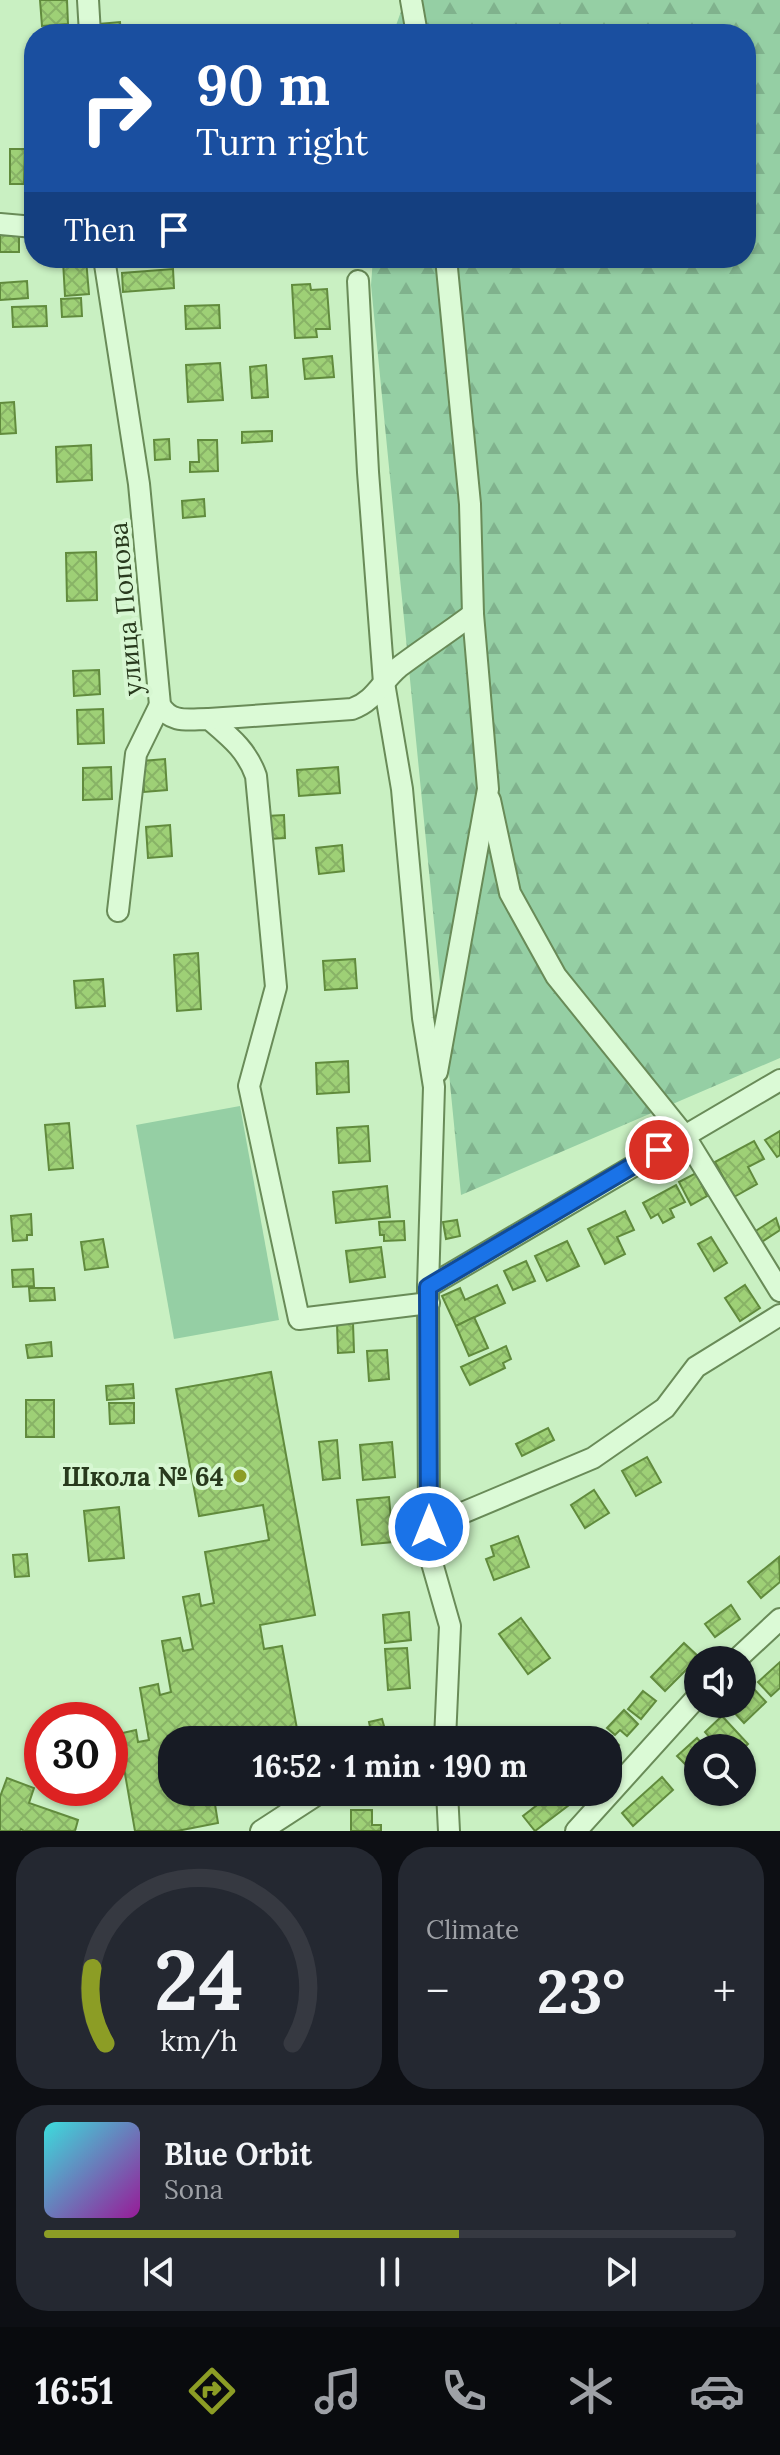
<!DOCTYPE html>
<html lang="en">
<head>
<meta charset="utf-8">
<style>
	body { margin:0; font-family:Lora,serif; background:#242831; color:#f1f3f6; height:100vh; display:flex; flex-direction:column; font-size:30px; white-space:nowrap }
	* { box-sizing:border-box; margin:0 }
	p { font-size:26px; color:#9ea1a6 }
	.icon { flex:none; width:44px; height:44px; fill:none; stroke:currentColor; stroke-width:2; stroke-linecap:round; stroke-linejoin:round }
	.map { position:relative; height:1831px; overflow:hidden }
	.drawer { display:flex; flex-direction:column; gap:16px; padding:16px; background:#0d0f14; flex:1 }
	.drawer>* { flex:none }
	.guide { position:absolute; left:24px; top:24px; width:732px; height:244px; border-radius:32px; box-shadow:0 2px 6px #0004; background:#1a4fa0; color:#fff; overflow:hidden }
	.buttons { position:absolute; left:684px; top:1646px; display:grid; gap:16px }
	.buttons a { display:grid; place-items:center; width:72px; height:72px; border-radius:50%; background:#171b24; box-shadow:0 2px 6px #0004; font-size:40px }
	.speed { position:absolute; left:24px; top:1702px; display:flex; gap:16px; font-size:40px; font-weight:700; text-align:center }
	.speed>* { display:grid; place-content:center; width:104px; height:104px; border-radius:50%; background:#171b24; box-shadow:0 2px 6px #0004; line-height:1 }
	.speed .limit { border:12px solid #d22; background:#fff; color:#111 }
	.pin { position:absolute; display:grid; place-items:center; width:68px; height:68px; color:#fff; margin:-34px; border:4px solid #fff; border-radius:50%; box-shadow:0 2px 8px #0007 }
	.me { position:absolute; width:88px; margin:-44px; rotate:0deg; stroke-linejoin:round; filter:drop-shadow(0 0 6px #0008) }
	.turn { display:flex; align-items:center; gap:28px; height:168px; padding:0 40px; font-size:36px }
	.turn .icon { width:104px; height:104px; stroke-width:2.5 }
	.turn b { display:block; font-size:56px; line-height:68px }
	.then { display:flex; align-items:center; height:76px; padding:0 40px; background:#0003; gap:16px; font-size:30px }
	.big { font-size:60px; font-weight:800; line-height:1.1 }
	.drawer .tile { flex:1; display:flex; flex-direction:column; justify-content:center; gap:12px; min-width:0; padding:0 28px; border-radius:32px; background:#242831 }
	.drawer .dial { align-items:center; gap:0 }
	.dial svg { height:208px; overflow:visible; fill:none; stroke:#363941; stroke-width:7; stroke-linecap:round; text-anchor:middle }
	.dial text { fill:#f1f3f6; stroke:none }
	.song { display:flex; align-items:center; gap:24px }
	.cover { width:96px; height:96px; border-radius:12px; background:linear-gradient(135deg,hsl(180 70% 55%),hsl(300 70% 35%)) }
	.played { height:8px; border-radius:4px; background:linear-gradient(90deg,#8c9d25 60%,#363941 60%) }
	.keys { display:flex; justify-content:space-around; direction:ltr }
	.heat { display:flex; justify-content:space-between; align-items:center; font-size:44px; direction:ltr }
	.drawer .tiles { flex:1; display:grid; gap:16px; grid-template-columns:1fr 1fr }
	.tile:last-child { grid-column:span 2 }
	.trip { position:absolute; left:158px; top:1726px; width:464px; height:80px; border-radius:32px; background:#171b24; box-shadow:0 2px 6px #0004; font-weight:800; line-height:80px; text-align:center }
	.tabs { display:flex; height:128px; justify-content:space-around; align-items:center; background:#090b0e; color:#9ea1a6 }
	.tabs .icon { width:56px; height:56px }
	.tabs .current { color:#8c9d25 }
	.tabs b { font-size:36px; color:#f1f3f6 }
	.map>svg:first-child { display:block }
	.forest { fill:url(#forest-firs) }
	.garden { fill:#95cfa4 }
	.building { fill:url(#building-cross-hatch); stroke:#618b3d; stroke-width:2 }
	.lines { fill:none; stroke-linecap:round; stroke-linejoin:round }
	.street-casing { stroke:#698b58; stroke-width:24 }
	.street { stroke:#dbfad6; stroke-width:20 }
	.route-casing { stroke:#114b97; stroke-width:20 }
	.route { stroke:#1a73e8; stroke-width:14 }
	.poi-dot { fill:#8c9d25; stroke:#d7f7d2; stroke-width:3 }
	.labels { text-anchor:middle; dominant-baseline:central; stroke-width:8; stroke-linejoin:round; paint-order:stroke }
	.street-label { font-size:26px; fill:#283a1d; stroke:#d7f7d2 }
	.poi-label { font-size:26px; font-weight:bold; fill:#283a1d; stroke:#d7f7d2; text-anchor:end }
</style>
</head>
<body>
<div class="map">
<svg width="780" height="1831" viewBox="0 0 780 1831">
	<defs>
		<pattern id="forest-firs" width="22" height="20" patternUnits="userSpaceOnUse" patternTransform="scale(2)"><rect width="22" height="20" fill="#95cfa4"/><path d="M5 1l3.5 6h-7zM16 11l3.5 6h-7z" fill="#80b28d"/></pattern>
		<pattern id="building-cross-hatch" width="8" height="8" patternUnits="userSpaceOnUse" patternTransform="scale(2)"><rect width="8" height="8" fill="#9ed076"/><path d="M0 0l8 8M0 8l8-8" fill="none" stroke="#88b366"/></pattern>
	</defs>
	<rect width="100%" height="100%" fill="#c9f0c2"/>
	<polygon class="forest" points="405,0 780,0 780,1058 461,1195 371,285 373,258 746,258 746,34 393,34"/>
	<polygon class="garden" points="240,1106 279,1320 174,1339 136,1125"/>
	<g class="building">
		<polygon points="40,0 67,0 68,24 42,26"/>
		<polygon points="120,22 121,34 100,34 99,24"/>
		<polygon points="10,149 25,149 24,184 10,184"/>
		<polygon points="0,235 19,236 19,252 0,252"/>
		<polygon points="86,259 89,294 65,296 63,261"/>
		<polygon points="173,269 174,288 123,292 122,273"/>
		<polygon points="27,281 28,298 0,300 0,283"/>
		<polygon points="310,284 311,290 327,289 330,329 316,329 317,337 295,338 292,285"/>
		<polygon points="81,298 82,316 62,317 61,299"/>
		<polygon points="219,305 220,328 186,329 185,306"/>
		<polygon points="46,306 47,326 13,327 12,307"/>
		<polygon points="332,356 334,377 305,379 303,359"/>
		<polygon points="220,363 223,400 188,402 186,365"/>
		<polygon points="266,365 268,397 252,398 250,367"/>
		<polygon points="14,402 16,433 0,434 0,403"/>
		<polygon points="272,431 272,441 242,443 242,432"/>
		<polygon points="169,439 170,459 155,460 154,440"/>
		<polygon points="198,440 217,440 218,471 190,472 190,462 199,462"/>
		<polygon points="91,445 92,480 57,482 56,447"/>
		<polygon points="204,499 205,516 183,518 182,501"/>
		<polygon points="96,552 97,600 67,601 66,553"/>
		<polygon points="99,670 100,694 74,696 73,671"/>
		<polygon points="103,709 104,743 78,744 77,710"/>
		<polygon points="165,759 167,790 144,792 142,761"/>
		<polygon points="111,767 112,799 83,800 83,768"/>
		<polygon points="338,767 340,793 299,796 297,770"/>
		<polygon points="284,815 285,838 269,839 267,816"/>
		<polygon points="170,825 172,856 148,858 146,827"/>
		<polygon points="342,845 344,871 319,874 316,848"/>
		<polygon points="198,953 201,1009 177,1011 174,955"/>
		<polygon points="355,959 357,988 325,990 323,961"/>
		<polygon points="103,979 105,1006 76,1008 74,981"/>
		<polygon points="348,1061 349,1092 317,1094 316,1063"/>
		<polygon points="69,1123 73,1168 49,1170 45,1125"/>
		<polygon points="368,1126 370,1161 339,1163 337,1128"/>
		<polygon points="780,1131 780,1155 777,1157 765,1140"/>
		<polygon points="754,1141 764,1159 748,1167 757,1184 734,1197 715,1162"/>
		<polygon points="696,1173 707,1196 691,1205 679,1182"/>
		<polygon points="676,1185 685,1202 670,1209 674,1217 663,1223 658,1214 651,1218 643,1203"/>
		<polygon points="387,1186 390,1217 336,1223 333,1192"/>
		<polygon points="625,1211 634,1230 617,1237 625,1254 605,1264 588,1229"/>
		<polygon points="31,1214 32,1235 27,1235 27,1240 13,1241 11,1216"/>
		<polygon points="776,1218 780,1230 760,1243 754,1232"/>
		<polygon points="457,1220 460,1236 446,1239 443,1222"/>
		<polygon points="404,1221 405,1240 384,1241 384,1235 380,1235 379,1222"/>
		<polygon points="711,1237 727,1263 714,1271 698,1244"/>
		<polygon points="103,1239 108,1267 85,1270 81,1242"/>
		<polygon points="567,1241 579,1266 547,1281 535,1256"/>
		<polygon points="381,1247 385,1277 350,1282 346,1251"/>
		<polygon points="526,1261 535,1281 513,1290 504,1271"/>
		<polygon points="33,1269 34,1286 13,1287 12,1270"/>
		<polygon points="497,1285 505,1303 456,1326 442,1296 460,1288 465,1300"/>
		<polygon points="745,1285 760,1308 740,1321 725,1298"/>
		<polygon points="29,1288 54,1288 55,1300 30,1301"/>
		<polygon points="474,1317 488,1348 469,1356 456,1326"/>
		<polygon points="353,1323 354,1352 338,1353 337,1324"/>
		<polygon points="51,1342 52,1356 28,1358 26,1345"/>
		<polygon points="506,1346 511,1359 503,1363 505,1368 470,1385 461,1367"/>
		<polygon points="387,1350 389,1379 369,1381 367,1351"/>
		<polygon points="271,1372 315,1615 260,1625 264,1649 282,1646 299,1740 172,1740 172,1792 213,1792 218,1823 177,1831 135,1831 118,1734 136,1730 138,1742 149,1740 140,1688 158,1684 160,1695 171,1692 162,1641 180,1638 183,1651 193,1649 183,1597 199,1594 201,1606 214,1603 205,1552 269,1540 263,1505 199,1516 176,1389"/>
		<polygon points="133,1384 134,1398 107,1400 106,1386"/>
		<rect x="26" y="1400" width="28" height="37"/>
		<polygon points="109,1403 134,1403 134,1423 110,1424"/>
		<polygon points="548,1428 554,1440 522,1456 516,1444"/>
		<polygon points="337,1440 340,1478 323,1480 319,1442"/>
		<polygon points="392,1442 395,1477 363,1480 360,1445"/>
		<polygon points="647,1457 661,1482 636,1496 622,1471"/>
		<polygon points="594,1490 609,1513 585,1528 571,1505"/>
		<polygon points="389,1497 393,1542 362,1545 357,1500"/>
		<polygon points="119,1507 124,1558 89,1561 84,1511"/>
		<polygon points="518,1536 529,1567 494,1580 486,1559 494,1556 491,1546"/>
		<polygon points="27,1554 29,1576 15,1577 13,1555"/>
		<polygon points="779,1557 780,1582 761,1598 748,1582"/>
		<polygon points="731,1605 740,1619 715,1637 705,1624"/>
		<polygon points="409,1612 411,1640 385,1643 383,1615"/>
		<polygon points="521,1618 550,1658 528,1674 499,1634"/>
		<polygon points="684,1643 699,1657 665,1691 651,1677"/>
		<polygon points="407,1648 410,1688 388,1690 385,1649"/>
		<polygon points="780,1662 780,1688 771,1696 758,1682"/>
		<polygon points="753,1688 766,1702 744,1723 731,1709 737,1704 742,1704 742,1699"/>
		<polygon points="643,1691 656,1701 641,1719 628,1709"/>
		<polygon points="624,1710 638,1724 627,1736 620,1730 615,1735 607,1728"/>
		<polygon points="722,1716 748,1744 742,1750 719,1748 705,1732"/>
		<polygon points="382,1719 386,1733 372,1736 369,1722"/>
		<rect x="473" y="1729" width="18" height="11"/>
		<polygon points="607,1734 619,1745 608,1758 608,1740 602,1740"/>
		<polygon points="697,1738 706,1748 698,1748 698,1758 688,1767 677,1756"/>
		<polygon points="662,1777 673,1790 633,1826 622,1813"/>
		<polygon points="7,1778 34,1788 29,1803 78,1820 75,1831 24,1831 21,1829 20,1831 0,1831 0,1797"/>
		<polygon points="554,1792 559,1792 569,1805 535,1831 523,1816"/>
		<polygon points="351,1810 372,1810 372,1825 381,1825 381,1831 351,1831"/>
	</g>
	<g class="lines">
		<g class="street-casing">
			<g id="street">
				<polyline points="88,0 90,34"/>
				<polyline points="411,0 417,34"/>
				<polyline points="0,224 34,227"/>
				<path d="M 104,258 L 139,484 L 160,705 C 171,724 189,719 209,719 C 230,737 247,750 256,776 L 276,987 L 249,1086 L 299,1319 L 429,1303"/>
				<polyline points="358,281 368,472 384,683 402,789 423,1018 434,1087 428,1287 429,1527 430,1556 450,1626 445,1740"/>
				<path d="M 209,719 L 352,709 C 375,701 381,682 399,667 C 423,649 449,632 473,614"/>
				<polyline points="490,800 510,893 556,976 684,1135 780,1291"/>
				<polyline points="118,911 136,754 160,705"/>
				<polyline points="437,1072 488,789 473,614 470,504 446,258"/>
				<polyline points="428,1287 780,1080"/>
				<polyline points="429,1527 593,1458 665,1408 696,1367 780,1315"/>
				<polyline points="736,1660 780,1619"/>
				<polyline points="447,1792 449,1831"/>
				<polyline points="261,1831 321,1792"/>
				<polyline points="576,1831 698,1696"/>
			</g>
		</g>
		<use href="#street" class="street"/>
	</g>
	<g class="lines">
		<g class="route-casing">
			<polyline id="route" points="429,1527 428,1287 659,1150"/>
		</g>
		<use href="#route" class="route"/>
	</g>
	<circle class="poi-dot" cx="240" cy="1476" r="8"/>
	<g class="labels">
		<g class="street-label">
			<text transform="translate(125 609) rotate(-95)">улица Попова</text>
		</g>
		<g class="poi-label">
			<text x="224" y="1476">Школа № 64</text>
		</g>
	</g>
</svg>
<div class="buttons">
<a><svg class="icon" aria-label="sound" viewBox="0 0 24 24"><path d="M4 9h4l5-4v14l-5-4H4zM17 9q2 3 0 6"/></svg></a>
<a><svg class="icon" aria-label="search" viewBox="0 0 24 24"><circle cx="10" cy="10" r="6"/><path d="M15 15l6 6"/></svg></a>
</div>
<div class="speed"><div class="limit">30</div></div>
<div class="pin" style="left:659px;top:1150px;background:#d93025"><svg class="icon" aria-label="arrive" viewBox="0 0 24 24"><path d="M6 21V4h12l-3 4 3 4H6"/></svg></div>
<svg class="me" style="left:429px;top:1527px" viewBox="-20 -20 40 40"><circle r="17" fill="#1a73e8" stroke="#fff" stroke-width="3"/><path d="M0-11L8 9 0 5-8 9z" fill="#fff"/></svg>
<div class="trip">16:52 · 1 min · 190 m</div>
<div class="guide">
<div class="turn"><svg class="icon" aria-label="right" viewBox="0 0 24 24"><path d="M7 20v-9h11M14 6l5 5-5 5"/></svg><div><b>90 m</b>Turn right</div></div>
<div class="then">Then<svg class="icon" aria-label="arrive" viewBox="0 0 24 24"><path d="M6 21V4h12l-3 4 3 4H6"/></svg></div>
</div>
</div>
<section class="drawer">
<div class="tiles">
<div class="tile dial"><svg viewBox="0 0 100 80">
<path d="M14 69A42 42 0 1 1 86 69"/>
<path d="M14 69A42 42 0 0 1 9 40" stroke="#8c9d25"/>
<text x="50" y="56" font-size="32" font-weight="700">24</text>
<text x="50" y="72" font-size="11">km/h</text>
</svg></div>
<div class="tile"><p>Climate</p>
<div class="heat"><a>−</a><b class="big">23°</b><a>+</a></div>
</div>
<div class="tile">
<div class="song"><i class="cover"></i><div><b>Blue Orbit</b><p>Sona</p></div></div>
<div class="played"></div>
<div class="keys"><svg class="icon" aria-label="previous" viewBox="0 0 24 24"><path d="M18 5L8 12l10 7zM5 5v14"/></svg><svg class="icon" aria-label="pause" viewBox="0 0 24 24"><path d="M8 5v14M16 5v14"/></svg><svg class="icon" aria-label="next" viewBox="0 0 24 24"><path d="M6 5l10 7-10 7zM19 5v14"/></svg></div>
</div>
</div>
</section>
<nav class="tabs">
<b>16:51</b>
<svg class="icon current" aria-label="directions" viewBox="0 0 24 24"><path d="M12 3l9 9-9 9-9-9zM9 14v-3h6M13 9l2 2-2 2"/></svg>
<svg class="icon" aria-label="music" viewBox="0 0 24 24"><path d="M9 18V5l10-2v13"/><circle cx="6" cy="18" r="3"/><circle cx="16" cy="16" r="3"/></svg>
<svg class="icon" aria-label="phone" viewBox="0 0 24 24"><path d="M5 4h4l2 5-3 2q2 4 5 5l2-3 5 2v4C11 20 4 13 5 4z"/></svg>
<svg class="icon" aria-label="climate" viewBox="0 0 24 24"><path d="M12 3v18M4 7l16 10M4 17L20 7"/></svg>
<svg class="icon" aria-label="car" viewBox="0 0 24 24"><path d="M5 17H2v-5l4-1 3-4h7l3 4 3 1v5h-3M9 17h6M6 11h13"/><circle cx="7" cy="17" r="2"/><circle cx="17" cy="17" r="2"/></svg>
</nav>
</body>
</html>
